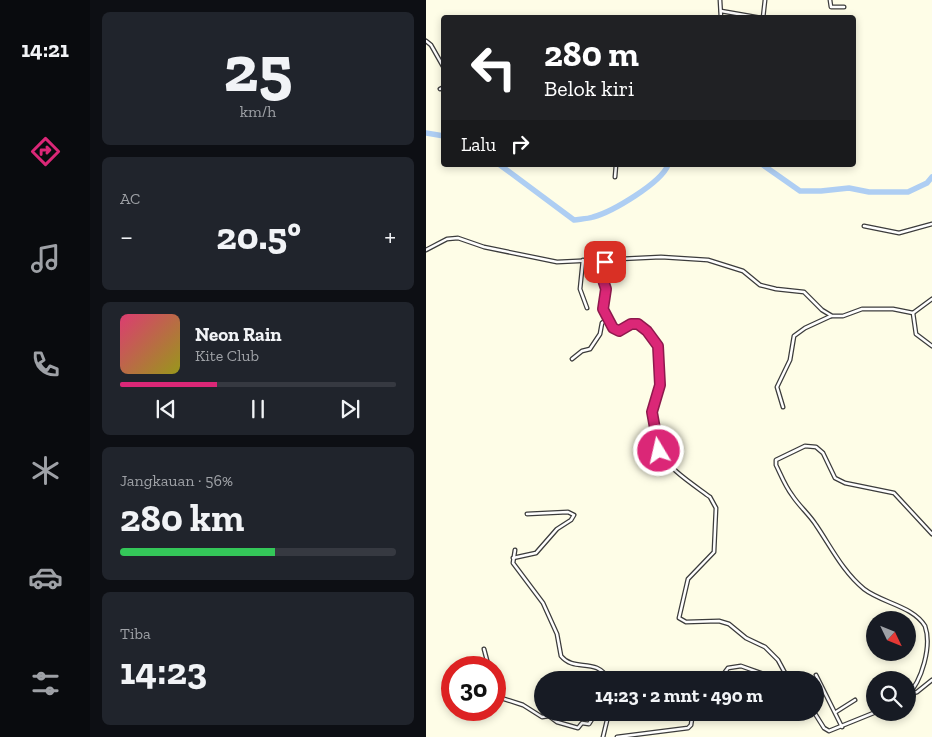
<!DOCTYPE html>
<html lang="id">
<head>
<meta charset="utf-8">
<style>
	body { margin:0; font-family:"Zilla Slab",serif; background:#20242c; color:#f1f3f6; height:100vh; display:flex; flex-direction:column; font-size:19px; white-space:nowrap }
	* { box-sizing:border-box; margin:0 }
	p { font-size:16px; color:#9ea1a6 }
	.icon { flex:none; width:28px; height:28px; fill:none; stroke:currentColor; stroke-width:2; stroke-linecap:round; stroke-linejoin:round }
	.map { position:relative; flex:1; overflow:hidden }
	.drawer { display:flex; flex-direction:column; gap:12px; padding:12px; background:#0d0f14; width:336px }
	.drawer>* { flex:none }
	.top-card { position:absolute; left:15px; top:15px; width:415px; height:152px; border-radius:5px; box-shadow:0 2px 8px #0003; background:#202124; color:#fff; overflow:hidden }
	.needle { width:32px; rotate:133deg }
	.tools { position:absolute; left:440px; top:611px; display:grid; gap:10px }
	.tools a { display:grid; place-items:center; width:50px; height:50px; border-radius:50%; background:#171b24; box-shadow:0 2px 8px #0003; font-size:25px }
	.speed { position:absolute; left:15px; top:656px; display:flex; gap:10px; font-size:25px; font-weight:700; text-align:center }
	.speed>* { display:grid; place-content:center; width:65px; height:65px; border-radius:50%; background:#171b24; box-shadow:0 2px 8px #0003; line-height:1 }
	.speed .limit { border:8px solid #d22; background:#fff; color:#111 }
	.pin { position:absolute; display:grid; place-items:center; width:42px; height:42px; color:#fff; margin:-21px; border-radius:10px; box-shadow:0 2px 8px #0006 }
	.me { position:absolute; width:55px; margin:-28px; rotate:351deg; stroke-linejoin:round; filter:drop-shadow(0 0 4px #0008) }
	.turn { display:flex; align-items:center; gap:18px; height:105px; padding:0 20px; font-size:22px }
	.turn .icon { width:65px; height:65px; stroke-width:2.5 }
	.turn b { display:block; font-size:35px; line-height:42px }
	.then { display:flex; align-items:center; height:48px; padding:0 20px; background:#0003; gap:10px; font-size:19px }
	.big { font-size:38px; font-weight:700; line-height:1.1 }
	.drawer .widget { flex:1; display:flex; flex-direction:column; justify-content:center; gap:8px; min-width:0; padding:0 18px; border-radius:8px; background:#20242c }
	.drawer .dial { align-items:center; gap:0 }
	.dial b { font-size:65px; line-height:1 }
	.song { display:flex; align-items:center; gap:15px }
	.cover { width:60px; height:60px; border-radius:8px; background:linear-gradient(135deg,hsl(340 70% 55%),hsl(60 70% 35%)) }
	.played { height:5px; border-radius:2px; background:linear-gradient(90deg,#db2777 35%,#363941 35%) }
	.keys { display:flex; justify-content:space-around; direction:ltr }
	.heat { display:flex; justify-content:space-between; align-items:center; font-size:28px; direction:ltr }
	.charge { height:8px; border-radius:4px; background:linear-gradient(90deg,#34c759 56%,#363941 0) }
	.trip { position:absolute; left:108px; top:671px; width:290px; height:50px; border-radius:25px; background:#171b24; box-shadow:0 2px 8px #0003; font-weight:700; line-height:50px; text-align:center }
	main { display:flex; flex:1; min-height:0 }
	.tabs { display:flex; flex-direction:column; width:90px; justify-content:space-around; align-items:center; background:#090b0e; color:#9ea1a6 }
	.tabs .icon { width:35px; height:35px }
	.tabs .active { color:#db2777 }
	.tabs b { font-size:22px; color:#f1f3f6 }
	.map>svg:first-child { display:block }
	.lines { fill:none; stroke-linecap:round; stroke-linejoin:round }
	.river { stroke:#aecef3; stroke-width:5.5 }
	.street-casing { stroke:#3c3c3c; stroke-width:5 }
	.street { stroke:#fff; stroke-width:2.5 }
	.route-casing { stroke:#8e194d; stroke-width:12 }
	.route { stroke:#db2777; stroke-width:9 }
</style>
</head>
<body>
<main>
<nav class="tabs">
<b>14:21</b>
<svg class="icon active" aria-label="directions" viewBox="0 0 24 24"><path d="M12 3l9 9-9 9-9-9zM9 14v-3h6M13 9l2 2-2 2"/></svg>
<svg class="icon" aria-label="music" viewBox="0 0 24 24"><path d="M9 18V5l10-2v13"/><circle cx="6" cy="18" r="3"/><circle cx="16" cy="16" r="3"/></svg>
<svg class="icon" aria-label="phone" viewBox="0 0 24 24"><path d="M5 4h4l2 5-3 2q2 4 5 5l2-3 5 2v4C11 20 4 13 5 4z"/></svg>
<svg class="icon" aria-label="climate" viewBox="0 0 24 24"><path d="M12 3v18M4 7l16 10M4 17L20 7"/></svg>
<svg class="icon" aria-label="car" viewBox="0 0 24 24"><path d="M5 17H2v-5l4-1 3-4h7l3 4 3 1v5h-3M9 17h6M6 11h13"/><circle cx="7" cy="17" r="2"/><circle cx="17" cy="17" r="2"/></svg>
<svg class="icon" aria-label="filters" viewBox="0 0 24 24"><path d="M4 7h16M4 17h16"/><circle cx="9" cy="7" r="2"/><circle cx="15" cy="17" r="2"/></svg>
</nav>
<section class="drawer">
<div class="widget dial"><b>25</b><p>km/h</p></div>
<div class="widget"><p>AC</p>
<div class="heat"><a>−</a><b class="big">20.5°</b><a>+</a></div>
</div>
<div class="widget">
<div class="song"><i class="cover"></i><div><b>Neon Rain</b><p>Kite Club</p></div></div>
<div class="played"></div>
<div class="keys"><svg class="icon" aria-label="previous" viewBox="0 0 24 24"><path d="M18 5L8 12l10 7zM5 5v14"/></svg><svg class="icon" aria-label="pause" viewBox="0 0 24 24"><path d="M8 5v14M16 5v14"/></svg><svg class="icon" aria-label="next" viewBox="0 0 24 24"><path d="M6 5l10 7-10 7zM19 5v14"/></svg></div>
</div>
<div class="widget"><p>Jangkauan · 56%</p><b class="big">280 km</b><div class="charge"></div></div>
<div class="widget"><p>Tiba</p><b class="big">14:23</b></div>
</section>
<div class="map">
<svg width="506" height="737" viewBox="0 0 506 737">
	<rect width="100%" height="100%" fill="#fefde7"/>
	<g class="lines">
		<g class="river">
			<polyline points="0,133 18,136"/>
			<path d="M 74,165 L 148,220 C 154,219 161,219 167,217 C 186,212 235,183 242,165"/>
			<polyline points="337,165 374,191 395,191 423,188 443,192 482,192 501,183 506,177"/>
		</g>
		<g class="street-casing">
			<g id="street">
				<polyline points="294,0 295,18"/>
				<polyline points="404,0 405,7 418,7"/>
				<polyline points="295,11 335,18"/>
				<polyline points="337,18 339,0"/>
				<polyline points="0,41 5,45 18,68"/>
				<polyline points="14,89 18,87"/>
				<polyline points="189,177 190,165"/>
				<polyline points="438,226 473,233 506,224"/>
				<polyline points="0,250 21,239 32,238 58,247 131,262 235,257 282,260 317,271 334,285 350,289 378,292 396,310 406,316 417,316 436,309 467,309 487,313 506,299"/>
				<polyline points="157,260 154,289 161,308"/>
				<polyline points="487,313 490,334 506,346"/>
				<path d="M 181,319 L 187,328 L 192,331 C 198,329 203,323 209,324 C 237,328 236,373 233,393 C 232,400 227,405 226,411 C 226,414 231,446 232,448 C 240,468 268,485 284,497 L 290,508 L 288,552 L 262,579 L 253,618 L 260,622 L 293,621 L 303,624 L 320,638 L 339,647 L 352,660 L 359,673"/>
				<polyline points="146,359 156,351 164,349 174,334 176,323 181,319 177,309 180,288 176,277 179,260"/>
				<polyline points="357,407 351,387 364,360 368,336 379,328 405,316"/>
				<path d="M 89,550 L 87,563 L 117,603 L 131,634 L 135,656 C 149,673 170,656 183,680"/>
				<polyline points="87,558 110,553 131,529 145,520 148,515 142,512 101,514"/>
				<polyline points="58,649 63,668"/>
				<polyline points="390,675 416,727"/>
				<polyline points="293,680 302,668 315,666 340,675 359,673 367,680"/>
				<polyline points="484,694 491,692 506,680"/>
				<polyline points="69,696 97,705 116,717 123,716 131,722 152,728 156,723 163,724 170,713 181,719"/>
				<path d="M 481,696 C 496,681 506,646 499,626 C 487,606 456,603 438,589 C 417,572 405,547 390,525 C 383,514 373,506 366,495 C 359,486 355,475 350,465 L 350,460 L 379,446 L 390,447 L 397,453 L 409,478 L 419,483 L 468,493 L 506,534"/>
				<polyline points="388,712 398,728 403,731 450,712"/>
				<polyline points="410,712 429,700"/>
				<polyline points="177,737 183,712"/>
				<polyline points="191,737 262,728 265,725 267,712"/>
			</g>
		</g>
		<use href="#street" class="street"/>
	</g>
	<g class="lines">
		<g class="route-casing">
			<polyline id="route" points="179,262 176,277 180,289 177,309 187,328 193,331 205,324 212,324 221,331 232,346 234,385 226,412 233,451"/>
		</g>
		<use href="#route" class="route"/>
	</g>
</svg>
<div class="tools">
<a><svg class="needle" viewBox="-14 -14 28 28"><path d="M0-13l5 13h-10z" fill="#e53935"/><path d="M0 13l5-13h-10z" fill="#9ea1a6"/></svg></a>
<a><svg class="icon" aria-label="search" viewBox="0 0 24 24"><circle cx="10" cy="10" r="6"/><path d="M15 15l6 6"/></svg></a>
</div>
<div class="speed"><div class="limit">30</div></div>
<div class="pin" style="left:179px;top:262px;background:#d93025"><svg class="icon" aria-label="arrive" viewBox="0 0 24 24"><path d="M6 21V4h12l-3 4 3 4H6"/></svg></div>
<svg class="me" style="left:233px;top:451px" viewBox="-20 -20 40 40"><circle r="17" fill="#db2777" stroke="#fff" stroke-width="3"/><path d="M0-11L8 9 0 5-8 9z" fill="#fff"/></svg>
<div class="trip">14:23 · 2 mnt · 490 m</div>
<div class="top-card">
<div class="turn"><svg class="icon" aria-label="left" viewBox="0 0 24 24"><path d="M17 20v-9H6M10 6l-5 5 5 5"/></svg><div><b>280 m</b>Belok kiri</div></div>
<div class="then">Lalu<svg class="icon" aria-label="right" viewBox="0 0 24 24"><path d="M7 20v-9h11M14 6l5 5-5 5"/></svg></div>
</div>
</div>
</main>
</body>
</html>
